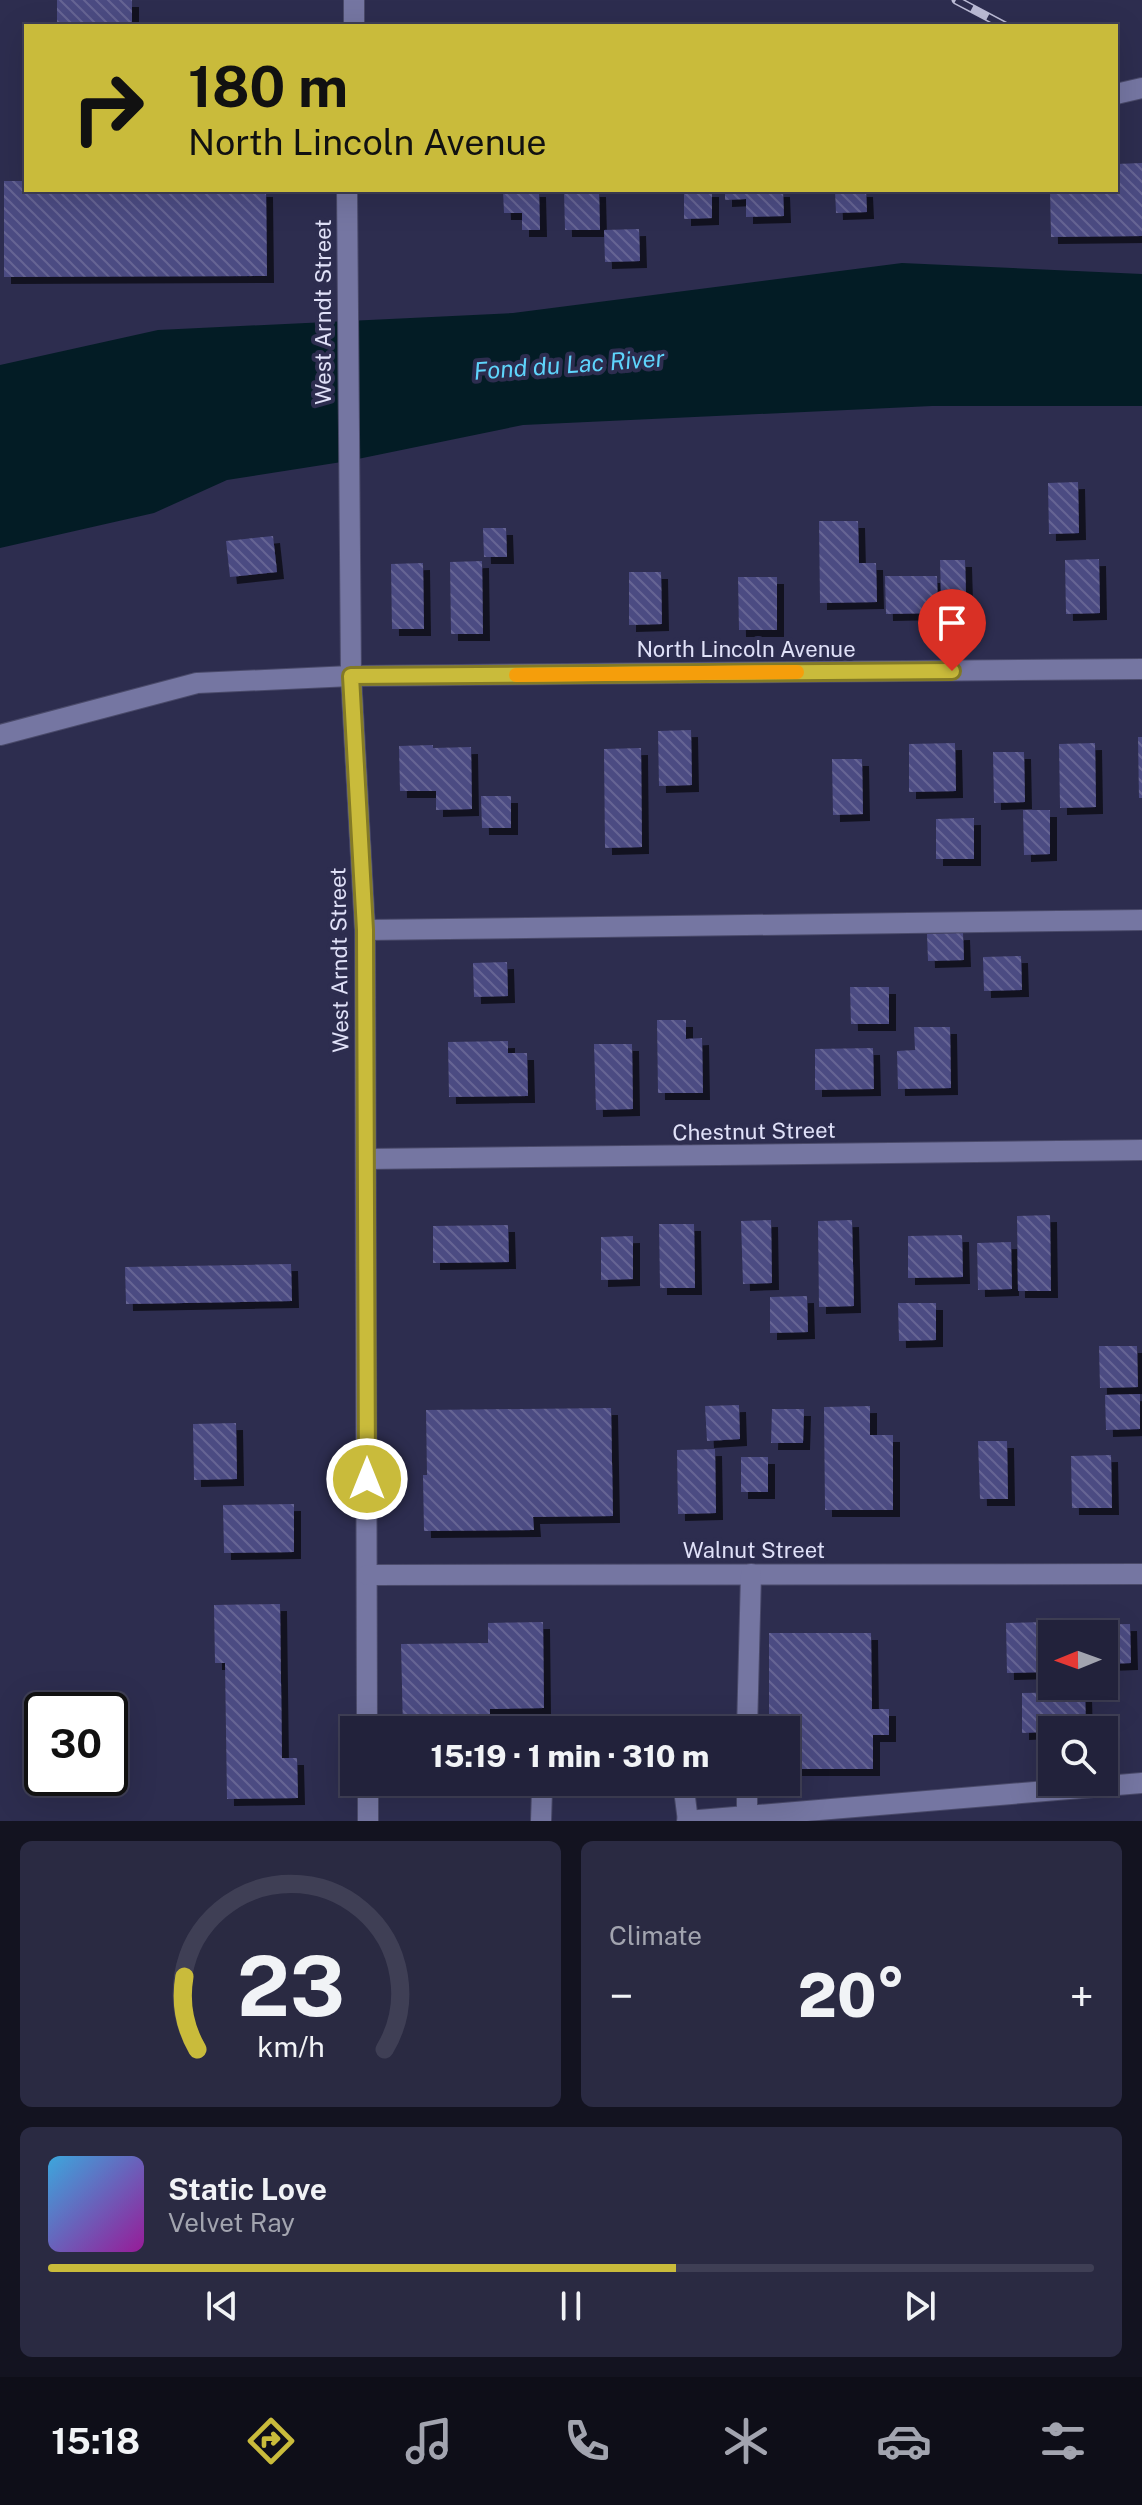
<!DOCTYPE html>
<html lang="en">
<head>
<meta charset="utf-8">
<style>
	body { margin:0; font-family:"Public Sans",sans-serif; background:#2a2a42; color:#f1f3f6; height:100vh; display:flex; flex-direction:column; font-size:30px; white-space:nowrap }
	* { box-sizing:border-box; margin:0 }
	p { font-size:26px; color:#a2a4af }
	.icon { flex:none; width:44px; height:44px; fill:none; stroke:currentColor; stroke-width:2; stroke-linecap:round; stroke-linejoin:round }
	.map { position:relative; height:1821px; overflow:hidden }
	.details { display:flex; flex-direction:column; gap:20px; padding:20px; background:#131320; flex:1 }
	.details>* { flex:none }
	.guide { position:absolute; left:24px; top:24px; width:1094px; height:168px; border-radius:0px; box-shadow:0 8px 32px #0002,0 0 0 2px #3f3f55; background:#c9bb3b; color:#111; overflow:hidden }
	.needle { width:52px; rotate:269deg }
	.controls { position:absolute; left:1038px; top:1620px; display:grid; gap:16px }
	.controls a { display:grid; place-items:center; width:80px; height:80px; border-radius:0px; background:#22223b; box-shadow:0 8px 32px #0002,0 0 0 2px #3f3f55; font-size:40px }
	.speed { position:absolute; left:24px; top:1692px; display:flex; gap:16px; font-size:40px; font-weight:700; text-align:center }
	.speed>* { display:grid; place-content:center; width:104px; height:104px; border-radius:50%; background:#22223b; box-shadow:0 8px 32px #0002,0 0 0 2px #3f3f55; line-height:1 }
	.speed .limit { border:4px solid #111; border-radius:12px; background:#fff; color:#111 }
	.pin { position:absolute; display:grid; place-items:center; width:68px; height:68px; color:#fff; margin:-82px -34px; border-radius:50% 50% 50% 0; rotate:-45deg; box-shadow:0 0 8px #0007 }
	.pin .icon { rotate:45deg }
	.me { position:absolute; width:88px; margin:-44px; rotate:0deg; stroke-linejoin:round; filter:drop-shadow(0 0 6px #0008) }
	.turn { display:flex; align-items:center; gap:28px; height:168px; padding:0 32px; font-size:36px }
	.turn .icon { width:104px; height:104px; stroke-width:2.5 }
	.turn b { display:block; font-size:56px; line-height:68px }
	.big { font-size:60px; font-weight:800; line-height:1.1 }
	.details .card { flex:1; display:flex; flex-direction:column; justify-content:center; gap:12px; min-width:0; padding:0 28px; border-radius:12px; background:#2a2a42 }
	.details .dial { align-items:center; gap:0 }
	.dial svg { height:208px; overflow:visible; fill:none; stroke:#3f3f55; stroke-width:7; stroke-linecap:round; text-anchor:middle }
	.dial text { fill:#f1f3f6; stroke:none }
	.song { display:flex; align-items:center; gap:24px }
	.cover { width:96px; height:96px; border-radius:12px; background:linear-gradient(135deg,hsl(200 70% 55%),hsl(300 70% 35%)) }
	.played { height:8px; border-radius:4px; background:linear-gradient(90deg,#c9bb3b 60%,#3f3f55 60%) }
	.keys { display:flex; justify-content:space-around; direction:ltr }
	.heat { display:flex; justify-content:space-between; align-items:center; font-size:44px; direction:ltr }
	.details .tiles { flex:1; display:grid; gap:20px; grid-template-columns:1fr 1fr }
	.card:last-child { grid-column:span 2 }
	.trip { position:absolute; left:340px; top:1716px; width:460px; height:80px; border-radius:0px; background:#22223b; box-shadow:0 8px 32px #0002,0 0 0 2px #3f3f55; font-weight:800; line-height:80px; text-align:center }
	.dock { display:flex; height:128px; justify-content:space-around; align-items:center; background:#0e0e18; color:#a2a4af }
	.dock .icon { width:56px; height:56px }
	.dock .on { color:#c9bb3b }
	.dock b { font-size:36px; color:#f1f3f6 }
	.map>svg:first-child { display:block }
	.water { fill:#031c25 }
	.building { fill:url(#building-back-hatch); filter:url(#shadow) }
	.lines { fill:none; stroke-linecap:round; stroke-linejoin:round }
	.minor-casing { stroke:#4a4a6a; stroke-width:22 }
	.minor { stroke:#7576a2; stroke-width:20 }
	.rail-casing { stroke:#bbbbd5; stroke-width:9 }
	.rail { stroke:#2d2d4f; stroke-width:6; stroke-dasharray:18; stroke-linecap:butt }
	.route-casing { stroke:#837a26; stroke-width:20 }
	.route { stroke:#c9bb3b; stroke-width:14 }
	.slow { stroke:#f59e0b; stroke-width:14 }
	.labels { text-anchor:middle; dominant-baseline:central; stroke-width:8; stroke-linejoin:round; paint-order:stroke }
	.street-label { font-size:22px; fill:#e0e1f8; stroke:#2d2d4f }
	.water-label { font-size:24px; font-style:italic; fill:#5ed4fb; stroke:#2d2d4f }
</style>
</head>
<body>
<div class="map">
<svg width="1142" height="1821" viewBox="0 0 1142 1821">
	<defs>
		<pattern id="building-back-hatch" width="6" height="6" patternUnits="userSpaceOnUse" patternTransform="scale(2)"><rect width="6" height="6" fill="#4c4b82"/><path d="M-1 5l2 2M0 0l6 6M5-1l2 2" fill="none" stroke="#666594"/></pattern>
		<filter id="shadow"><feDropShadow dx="7" dy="7" stdDeviation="0" flood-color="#0009"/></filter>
	</defs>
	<rect width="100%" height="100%" fill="#2d2d4f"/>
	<polygon class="water" points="902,263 1142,274 1142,406 932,406 523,425 348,461 227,480 154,513 0,548 0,365 158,330 513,313"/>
	<g class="building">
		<rect x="57" y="0" width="75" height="26"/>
		<polygon points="1142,163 1142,236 1051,237 1050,190 1116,190 1116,164"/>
		<polygon points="4,181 26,181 26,190 266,190 267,276 4,277"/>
		<polygon points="503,190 539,190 540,230 522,230 522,213 504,213"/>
		<polygon points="564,190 599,190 600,230 565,230"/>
		<polygon points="684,190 712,190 712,218 684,219"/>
		<polygon points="725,190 783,190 784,216 746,217 746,199 725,200"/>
		<polygon points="835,190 866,190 867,212 836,213"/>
		<polygon points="639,229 640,261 605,262 604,230"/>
		<polygon points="1078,482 1079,533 1049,534 1048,483"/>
		<polygon points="819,521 858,521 859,563 876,563 877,602 820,603"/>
		<polygon points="483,528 506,528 507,557 484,557"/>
		<polygon points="273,536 277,572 230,577 226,541"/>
		<polygon points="1099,559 1100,613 1066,614 1065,560"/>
		<polygon points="940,560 965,560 966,595 941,596"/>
		<polygon points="482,561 483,634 451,634 450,562"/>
		<polygon points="423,563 424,629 392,629 391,564"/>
		<polygon points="629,572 661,572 662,624 629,625"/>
		<polygon points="885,576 937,576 938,613 886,614"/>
		<polygon points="738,577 777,577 777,630 739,630"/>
		<polygon points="691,730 692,785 659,786 658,731"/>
		<polygon points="1138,737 1142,737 1142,798 1139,798"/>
		<polygon points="955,743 956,791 909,792 909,744"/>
		<polygon points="1095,743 1096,807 1060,808 1059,744"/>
		<polygon points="433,745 433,748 471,747 472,809 436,810 436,791 400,791 399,746"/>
		<polygon points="641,748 642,847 605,848 604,749"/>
		<polygon points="993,752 1024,752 1025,802 994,803"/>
		<polygon points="832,759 862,759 863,814 833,815"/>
		<polygon points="481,796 511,796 511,828 482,828"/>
		<polygon points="1023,810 1050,810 1050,854 1024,855"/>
		<polygon points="974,818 974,859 936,859 936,819"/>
		<polygon points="963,933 964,960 928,961 927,934"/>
		<polygon points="1021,956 1022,990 984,991 983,957"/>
		<polygon points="507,962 508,996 474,997 473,963"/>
		<polygon points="850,987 889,987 889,1024 851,1024"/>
		<polygon points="657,1020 686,1020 686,1039 702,1038 703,1093 658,1093"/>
		<polygon points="914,1027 950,1027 951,1088 898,1089 897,1051 915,1050"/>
		<polygon points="508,1041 508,1053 527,1053 528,1096 449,1097 448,1042"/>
		<polygon points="594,1044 632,1044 633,1109 596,1110"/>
		<polygon points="873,1048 874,1089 815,1090 815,1049"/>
		<polygon points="1050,1215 1051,1291 1018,1291 1017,1216"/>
		<polygon points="771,1220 772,1283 743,1284 741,1221"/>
		<polygon points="852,1220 854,1306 819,1307 818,1221"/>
		<polygon points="659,1224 694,1224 695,1288 660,1288"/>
		<polygon points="508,1225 509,1262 433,1263 433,1226"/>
		<polygon points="962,1235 963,1277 908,1278 908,1236"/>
		<polygon points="633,1236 633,1279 601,1280 601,1237"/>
		<polygon points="1011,1242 1012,1289 978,1290 977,1243"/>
		<polygon points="291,1264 292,1301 126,1304 125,1267"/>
		<polygon points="807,1296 808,1332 770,1333 770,1297"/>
		<polygon points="898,1303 936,1303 936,1340 899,1341"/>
		<polygon points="1099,1346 1137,1346 1138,1387 1100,1388"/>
		<polygon points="1140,1394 1140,1429 1106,1430 1105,1395"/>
		<polygon points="739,1405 740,1439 707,1441 705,1406"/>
		<polygon points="870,1406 870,1435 893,1435 893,1510 825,1510 824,1407"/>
		<polygon points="611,1408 613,1516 533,1517 534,1530 424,1531 423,1475 427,1475 426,1410"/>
		<polygon points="772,1409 804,1409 803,1443 771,1443"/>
		<polygon points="236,1423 237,1479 194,1480 193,1424"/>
		<polygon points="978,1441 1007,1441 1008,1499 980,1499"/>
		<polygon points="715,1449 716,1513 678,1514 677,1450"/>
		<polygon points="1111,1455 1112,1508 1072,1508 1071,1456"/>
		<rect x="741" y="1457" width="27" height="35"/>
		<polygon points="294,1504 294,1552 224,1553 223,1505"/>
		<polygon points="280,1604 282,1758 297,1758 298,1798 227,1799 225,1663 215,1663 214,1605"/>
		<polygon points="543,1622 544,1708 490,1709 490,1730 403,1730 401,1644 488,1643 488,1623"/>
		<polygon points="1045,1622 1046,1672 1007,1673 1006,1623"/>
		<polygon points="1130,1624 1131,1663 1104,1664 1104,1634 1073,1634 1072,1625"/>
		<polygon points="769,1633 871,1633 872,1709 889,1709 889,1735 873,1735 873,1769 786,1769 786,1730 769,1730"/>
		<polygon points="1085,1692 1086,1730 1022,1733 1022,1693"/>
		<polygon points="403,1782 491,1782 491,1786 404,1787"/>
	</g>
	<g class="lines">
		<g class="minor-casing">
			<g id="minor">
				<polyline points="354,26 354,0"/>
				<polyline points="1116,94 1142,88"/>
				<polyline points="347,190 351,676 365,930 367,1730"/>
				<polyline points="0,735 197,683 351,676 1142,669"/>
				<polyline points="365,930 1142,920"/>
				<polyline points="366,1159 1142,1150"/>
				<polyline points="367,1575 1142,1574"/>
				<polyline points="747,1730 751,1574"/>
				<polyline points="368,1782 368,1821"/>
				<polyline points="683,1782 688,1821"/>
				<polyline points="747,1782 747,1821"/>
				<polyline points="541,1821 542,1791 552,1785 594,1782"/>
				<polyline points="687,1821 1142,1783"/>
			</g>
		</g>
		<use href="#minor" class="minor"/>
		<g class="rail-casing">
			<polyline id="rail" points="956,0 1005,26"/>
		</g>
		<use href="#rail" class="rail"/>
	</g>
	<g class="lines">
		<g class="route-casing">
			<polyline id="route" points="367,1479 365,930 351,676 952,671"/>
		</g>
		<use href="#route" class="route"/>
		<polyline class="slow" points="516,675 797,672"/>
	</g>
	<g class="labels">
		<g class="street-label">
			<text transform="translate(323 312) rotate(-90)">West Arndt Street</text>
			<text x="746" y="649">North Lincoln Avenue</text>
			<text transform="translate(339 960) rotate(-91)">West Arndt Street</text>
			<text transform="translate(754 1131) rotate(-1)">Chestnut Street</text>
			<text x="754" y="1550">Walnut Street</text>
		</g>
		<g class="water-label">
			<text transform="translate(569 364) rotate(-4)">Fond du Lac River</text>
		</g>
	</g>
</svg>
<div class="controls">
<a><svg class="needle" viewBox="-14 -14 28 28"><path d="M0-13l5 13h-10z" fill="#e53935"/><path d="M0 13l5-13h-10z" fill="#a2a4af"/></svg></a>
<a><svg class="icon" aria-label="search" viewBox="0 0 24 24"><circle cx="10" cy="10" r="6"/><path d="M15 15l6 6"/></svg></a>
</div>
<div class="speed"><div class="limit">30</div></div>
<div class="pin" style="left:952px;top:671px;background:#d93025"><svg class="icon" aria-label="arrive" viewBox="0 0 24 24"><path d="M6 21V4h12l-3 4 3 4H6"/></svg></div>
<svg class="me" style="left:367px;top:1479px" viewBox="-20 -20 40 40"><circle r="17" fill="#c9bb3b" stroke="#fff" stroke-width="3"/><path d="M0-11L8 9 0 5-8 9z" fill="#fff"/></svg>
<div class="trip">15:19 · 1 min · 310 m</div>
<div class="guide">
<div class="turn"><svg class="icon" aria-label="right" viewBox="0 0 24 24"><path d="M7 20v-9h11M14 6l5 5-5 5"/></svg><div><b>180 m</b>North Lincoln Avenue</div></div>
</div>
</div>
<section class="details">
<div class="tiles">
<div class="card dial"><svg viewBox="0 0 100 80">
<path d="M14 69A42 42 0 1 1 86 69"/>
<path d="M14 69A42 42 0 0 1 9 41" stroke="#c9bb3b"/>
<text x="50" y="56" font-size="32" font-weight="700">23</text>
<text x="50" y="72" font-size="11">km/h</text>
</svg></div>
<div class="card"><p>Climate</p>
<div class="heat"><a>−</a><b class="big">20°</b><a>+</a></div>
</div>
<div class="card">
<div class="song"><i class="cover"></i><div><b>Static Love</b><p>Velvet Ray</p></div></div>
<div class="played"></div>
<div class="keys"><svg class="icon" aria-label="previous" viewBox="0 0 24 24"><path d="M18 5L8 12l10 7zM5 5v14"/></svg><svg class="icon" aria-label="pause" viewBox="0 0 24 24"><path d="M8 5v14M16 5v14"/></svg><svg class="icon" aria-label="next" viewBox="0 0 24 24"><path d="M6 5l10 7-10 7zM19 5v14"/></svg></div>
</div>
</div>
</section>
<nav class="dock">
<b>15:18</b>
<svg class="icon on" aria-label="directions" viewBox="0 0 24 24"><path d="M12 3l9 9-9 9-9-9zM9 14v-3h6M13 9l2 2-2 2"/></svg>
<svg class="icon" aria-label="music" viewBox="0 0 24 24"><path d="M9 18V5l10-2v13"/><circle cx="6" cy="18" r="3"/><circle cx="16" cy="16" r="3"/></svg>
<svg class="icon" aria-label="phone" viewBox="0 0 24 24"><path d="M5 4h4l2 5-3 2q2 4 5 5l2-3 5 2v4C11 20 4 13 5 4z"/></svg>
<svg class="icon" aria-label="climate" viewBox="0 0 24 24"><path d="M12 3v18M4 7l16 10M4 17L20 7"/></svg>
<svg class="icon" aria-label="car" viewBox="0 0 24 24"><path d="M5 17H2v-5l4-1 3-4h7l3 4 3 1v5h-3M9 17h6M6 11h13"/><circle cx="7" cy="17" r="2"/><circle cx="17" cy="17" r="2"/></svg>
<svg class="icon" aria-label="filters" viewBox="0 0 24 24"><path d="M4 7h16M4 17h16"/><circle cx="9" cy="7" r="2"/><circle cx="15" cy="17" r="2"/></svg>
</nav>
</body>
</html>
